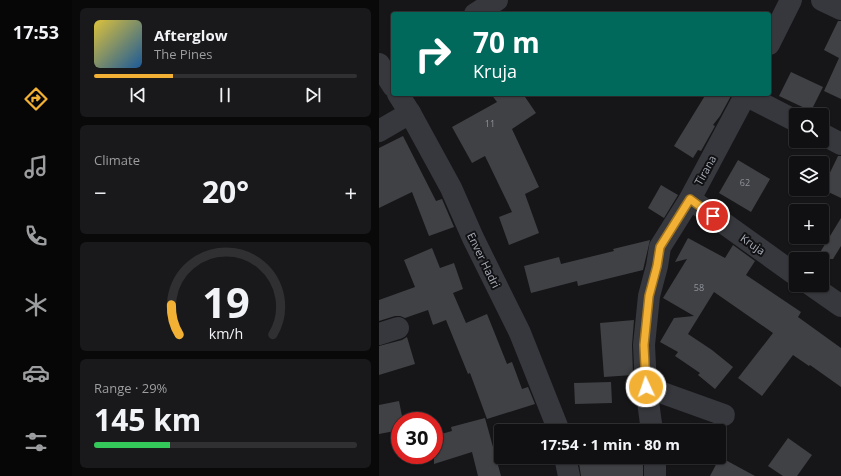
<!DOCTYPE html>
<html lang="en">
<head>
<meta charset="utf-8">
<style>
	body { margin:0; font-family:"Open Sans",sans-serif; background:#19191b; color:#f1f3f6; height:100vh; display:flex; flex-direction:column; font-size:15px; white-space:nowrap }
	* { box-sizing:border-box; margin:0 }
	p { font-size:13px; color:#9c9d9f }
	.icon { flex:none; width:22px; height:22px; fill:none; stroke:currentColor; stroke-width:2; stroke-linecap:round; stroke-linejoin:round }
	.map { position:relative; flex:1; overflow:hidden }
	.side { display:flex; flex-direction:column; gap:8px; padding:8px; background:#09090a; width:307px }
	.side>* { flex:none }
	.banner { position:absolute; left:12px; top:12px; width:380px; height:84px; border-radius:4px; box-shadow:0 1px 3px #0004,0 0 0 1px #303032; background:#00695c; color:#fff; overflow:hidden }
	.fabs { position:absolute; left:410px; top:108px; display:grid; gap:8px }
	.fabs a { display:grid; place-items:center; width:40px; height:40px; border-radius:4px; background:#101012; box-shadow:0 1px 3px #0004,0 0 0 1px #303032; font-size:20px }
	.speed { position:absolute; left:12px; top:412px; display:flex; gap:8px; font-size:20px; font-weight:700; text-align:center }
	.speed>* { display:grid; place-content:center; width:52px; height:52px; border-radius:50%; background:#101012; box-shadow:0 1px 3px #0004,0 0 0 1px #303032; line-height:1 }
	.speed .limit { border:6px solid #d22; background:#fff; color:#111 }
	.pin { position:absolute; display:grid; place-items:center; width:34px; height:34px; color:#fff; margin:-17px; border:2px solid #fff; border-radius:50%; box-shadow:0 1px 4px #0007 }
	.me { position:absolute; width:44px; margin:-22px; rotate:357deg; stroke-linejoin:round; filter:drop-shadow(0 0 3px #0008) }
	.turn { display:flex; align-items:center; gap:14px; height:84px; padding:0 16px; font-size:18px }
	.turn .icon { width:52px; height:52px; stroke-width:2.5 }
	.turn b { display:block; font-size:28px; line-height:34px }
	.big { font-size:30px; font-weight:700; line-height:1.1 }
	.side .card { flex:1; display:flex; flex-direction:column; justify-content:center; gap:6px; min-width:0; padding:0 14px; border-radius:6px; background:#19191b }
	.side .dial { align-items:center; gap:0 }
	.dial svg { height:104px; overflow:visible; fill:none; stroke:#303032; stroke-width:7; stroke-linecap:round; text-anchor:middle }
	.dial text { fill:#f1f3f6; stroke:none }
	.song { display:flex; align-items:center; gap:12px }
	.cover { width:48px; height:48px; border-radius:6px; background:linear-gradient(135deg,hsl(50 70% 55%),hsl(210 70% 35%)) }
	.played { height:4px; border-radius:2px; background:linear-gradient(90deg,#f2b134 30%,#303032 30%) }
	.keys { display:flex; justify-content:space-around; direction:ltr }
	.heat { display:flex; justify-content:space-between; align-items:center; font-size:22px; direction:ltr }
	.charge { height:6px; border-radius:3px; background:linear-gradient(90deg,#34c759 29%,#303032 0) }
	.trip { position:absolute; left:115px; top:424px; width:232px; height:40px; border-radius:4px; background:#101012; box-shadow:0 1px 3px #0004,0 0 0 1px #303032; font-weight:700; line-height:40px; text-align:center }
	main { display:flex; flex:1; min-height:0 }
	.dock { display:flex; flex-direction:column; width:72px; justify-content:space-around; align-items:center; background:#060607; color:#9c9d9f }
	.dock .icon { width:28px; height:28px }
	.dock .selected { color:#f2b134 }
	.dock b { font-size:18px; color:#f1f3f6 }
	.map>svg:first-child { display:block }
	.building { fill:#404145 }
	.lines { fill:none; stroke-linecap:round; stroke-linejoin:round }
	.minor { stroke:#37383d; stroke-width:22 }
	.route-casing { stroke:#9d7322; stroke-width:10 }
	.route { stroke:#f2b134; stroke-width:7 }
	.labels { text-anchor:middle; dominant-baseline:central; stroke-width:4; stroke-linejoin:round; paint-order:stroke }
	.number-label { font-size:9px; fill:#8e929b }
	.street-label { font-size:11px; fill:#a8adb8; stroke:#111113 }
</style>
</head>
<body>
<main>
<nav class="dock">
<b>17:53</b>
<svg class="icon selected" aria-label="directions" viewBox="0 0 24 24"><path d="M12 3l9 9-9 9-9-9zM9 14v-3h6M13 9l2 2-2 2"/></svg>
<svg class="icon" aria-label="music" viewBox="0 0 24 24"><path d="M9 18V5l10-2v13"/><circle cx="6" cy="18" r="3"/><circle cx="16" cy="16" r="3"/></svg>
<svg class="icon" aria-label="phone" viewBox="0 0 24 24"><path d="M5 4h4l2 5-3 2q2 4 5 5l2-3 5 2v4C11 20 4 13 5 4z"/></svg>
<svg class="icon" aria-label="climate" viewBox="0 0 24 24"><path d="M12 3v18M4 7l16 10M4 17L20 7"/></svg>
<svg class="icon" aria-label="car" viewBox="0 0 24 24"><path d="M5 17H2v-5l4-1 3-4h7l3 4 3 1v5h-3M9 17h6M6 11h13"/><circle cx="7" cy="17" r="2"/><circle cx="17" cy="17" r="2"/></svg>
<svg class="icon" aria-label="filters" viewBox="0 0 24 24"><path d="M4 7h16M4 17h16"/><circle cx="9" cy="7" r="2"/><circle cx="15" cy="17" r="2"/></svg>
</nav>
<section class="side">
<div class="card">
<div class="song"><i class="cover"></i><div><b>Afterglow</b><p>The Pines</p></div></div>
<div class="played"></div>
<div class="keys"><svg class="icon" aria-label="previous" viewBox="0 0 24 24"><path d="M18 5L8 12l10 7zM5 5v14"/></svg><svg class="icon" aria-label="pause" viewBox="0 0 24 24"><path d="M8 5v14M16 5v14"/></svg><svg class="icon" aria-label="next" viewBox="0 0 24 24"><path d="M6 5l10 7-10 7zM19 5v14"/></svg></div>
</div>
<div class="card"><p>Climate</p>
<div class="heat"><a>−</a><b class="big">20°</b><a>+</a></div>
</div>
<div class="card dial"><svg viewBox="0 0 100 80">
<path d="M14 69A42 42 0 1 1 86 69"/>
<path d="M14 69A42 42 0 0 1 8 46" stroke="#f2b134"/>
<text x="50" y="56" font-size="32" font-weight="700">19</text>
<text x="50" y="72" font-size="11">km/h</text>
</svg></div>
<div class="card"><p>Range · 29%</p><b class="big">145 km</b><div class="charge"></div></div>
</section>
<div class="map">
<svg width="462" height="476" viewBox="0 0 462 476">
	<rect width="100%" height="100%" fill="#161618"/>
	<g class="building">
		<polygon points="459,21 462,21 462,99 445,91 460,58 445,50"/>
		<polygon points="412,72 444,87 432,111 400,96"/>
		<polygon points="112,94 144,94 157,113 133,129 160,187 146,194 160,233 130,245 120,217 133,212 106,156 93,163 73,127 118,102"/>
		<polygon points="327,94 353,94 341,116 334,125 336,126 322,151 319,150 314,158 295,146"/>
		<polygon points="24,136 57,201 63,199 75,227 50,236 33,192 0,208 0,148"/>
		<polygon points="459,156 462,156 462,198 443,189"/>
		<polygon points="359,160 391,179 372,212 340,193"/>
		<polygon points="282,185 299,195 285,218 269,208"/>
		<polygon points="462,218 462,246 454,259 437,259"/>
		<polygon points="309,238 346,258 354,245 376,261 367,275 422,312 419,317 462,348 462,387 431,365 430,366 414,355 383,396 359,378 394,333 335,292 309,334 333,350 354,367 336,389 319,375 321,373 296,356 299,352 281,342 295,318 315,316 284,298 308,259 296,262"/>
		<polygon points="271,240 264,270 199,286 198,281 152,293 145,266 180,257 182,264 235,251 234,249"/>
		<polygon points="53,248 61,268 75,263 84,289 74,293 87,323 108,314 128,364 133,362 143,389 149,387 156,404 108,419 91,373 89,374 67,320 54,325 49,310 26,318 21,316 16,316 0,321 0,300 36,287 25,260"/>
		<polygon points="255,320 253,345 254,375 225,377 221,323"/>
		<polygon points="28,337 36,364 0,375 0,346 23,340"/>
		<polygon points="232,382 233,403 196,404 195,383"/>
		<polygon points="20,401 24,421 21,421 21,430 0,434 0,405"/>
		<polygon points="106,418 122,476 99,476 93,452 55,464 55,436 73,431 72,427"/>
		<polygon points="409,438 433,455 418,476 404,476 389,466"/>
		<polygon points="341,457 376,476 331,476"/>
		<polygon points="264,459 264,476 202,476 200,463"/>
	</g>
	<g class="lines">
		<g class="minor">
			<polyline points="443,0 462,9"/>
			<polyline points="96,14 118,0"/>
			<polyline points="390,44 412,0"/>
			<polyline points="0,64 14,86"/>
			<polyline points="19,94 31,113 72,188 94,238 141,333 180,431"/>
			<polyline points="366,95 417,121"/>
			<polyline points="0,131 31,113"/>
			<polyline points="443,134 462,144"/>
			<polyline points="311,199 417,275"/>
			<polyline points="432,285 462,306"/>
			<polyline points="0,334 19,328"/>
			<polyline points="267,387 345,415"/>
			<polyline points="273,431 267,387 265,345 270,296 278,266 281,247 311,199 367,94"/>
			<polyline points="186,457 190,476"/>
			<polyline points="276,457 276,476"/>
		</g>
	</g>
	<g class="lines">
		<g class="route-casing">
			<polyline id="route" points="267,387 265,345 270,296 278,266 281,247 311,199 334,216"/>
		</g>
		<use href="#route" class="route"/>
	</g>
	<g class="labels">
		<g class="number-label">
			<text x="111" y="123">11</text>
			<text x="366" y="182">62</text>
			<text x="320" y="287">58</text>
		</g>
		<g class="street-label">
			<text transform="translate(326 170) rotate(-61)">Tirana</text>
			<text transform="translate(374 244) rotate(35)">Kruja</text>
			<text transform="translate(105 260) rotate(64)">Enver Hadri</text>
		</g>
	</g>
</svg>
<div class="fabs">
<a><svg class="icon" aria-label="search" viewBox="0 0 24 24"><circle cx="10" cy="10" r="6"/><path d="M15 15l6 6"/></svg></a>
<a><svg class="icon" aria-label="layers" viewBox="0 0 24 24"><path d="M12 4l9 5-9 5-9-5zM3 14l9 5 9-5"/></svg></a>
<a>+</a>
<a>−</a>
</div>
<div class="speed"><div class="limit">30</div></div>
<div class="pin" style="left:334px;top:216px;background:#d93025"><svg class="icon" aria-label="arrive" viewBox="0 0 24 24"><path d="M6 21V4h12l-3 4 3 4H6"/></svg></div>
<svg class="me" style="left:267px;top:387px" viewBox="-20 -20 40 40"><circle r="17" fill="#f2b134" stroke="#fff" stroke-width="3"/><path d="M0-11L8 9 0 5-8 9z" fill="#fff"/></svg>
<div class="trip">17:54 · 1 min · 80 m</div>
<div class="banner">
<div class="turn"><svg class="icon" aria-label="right" viewBox="0 0 24 24"><path d="M7 20v-9h11M14 6l5 5-5 5"/></svg><div><b>70 m</b>Kruja</div></div>
</div>
</div>
</main>
</body>
</html>
